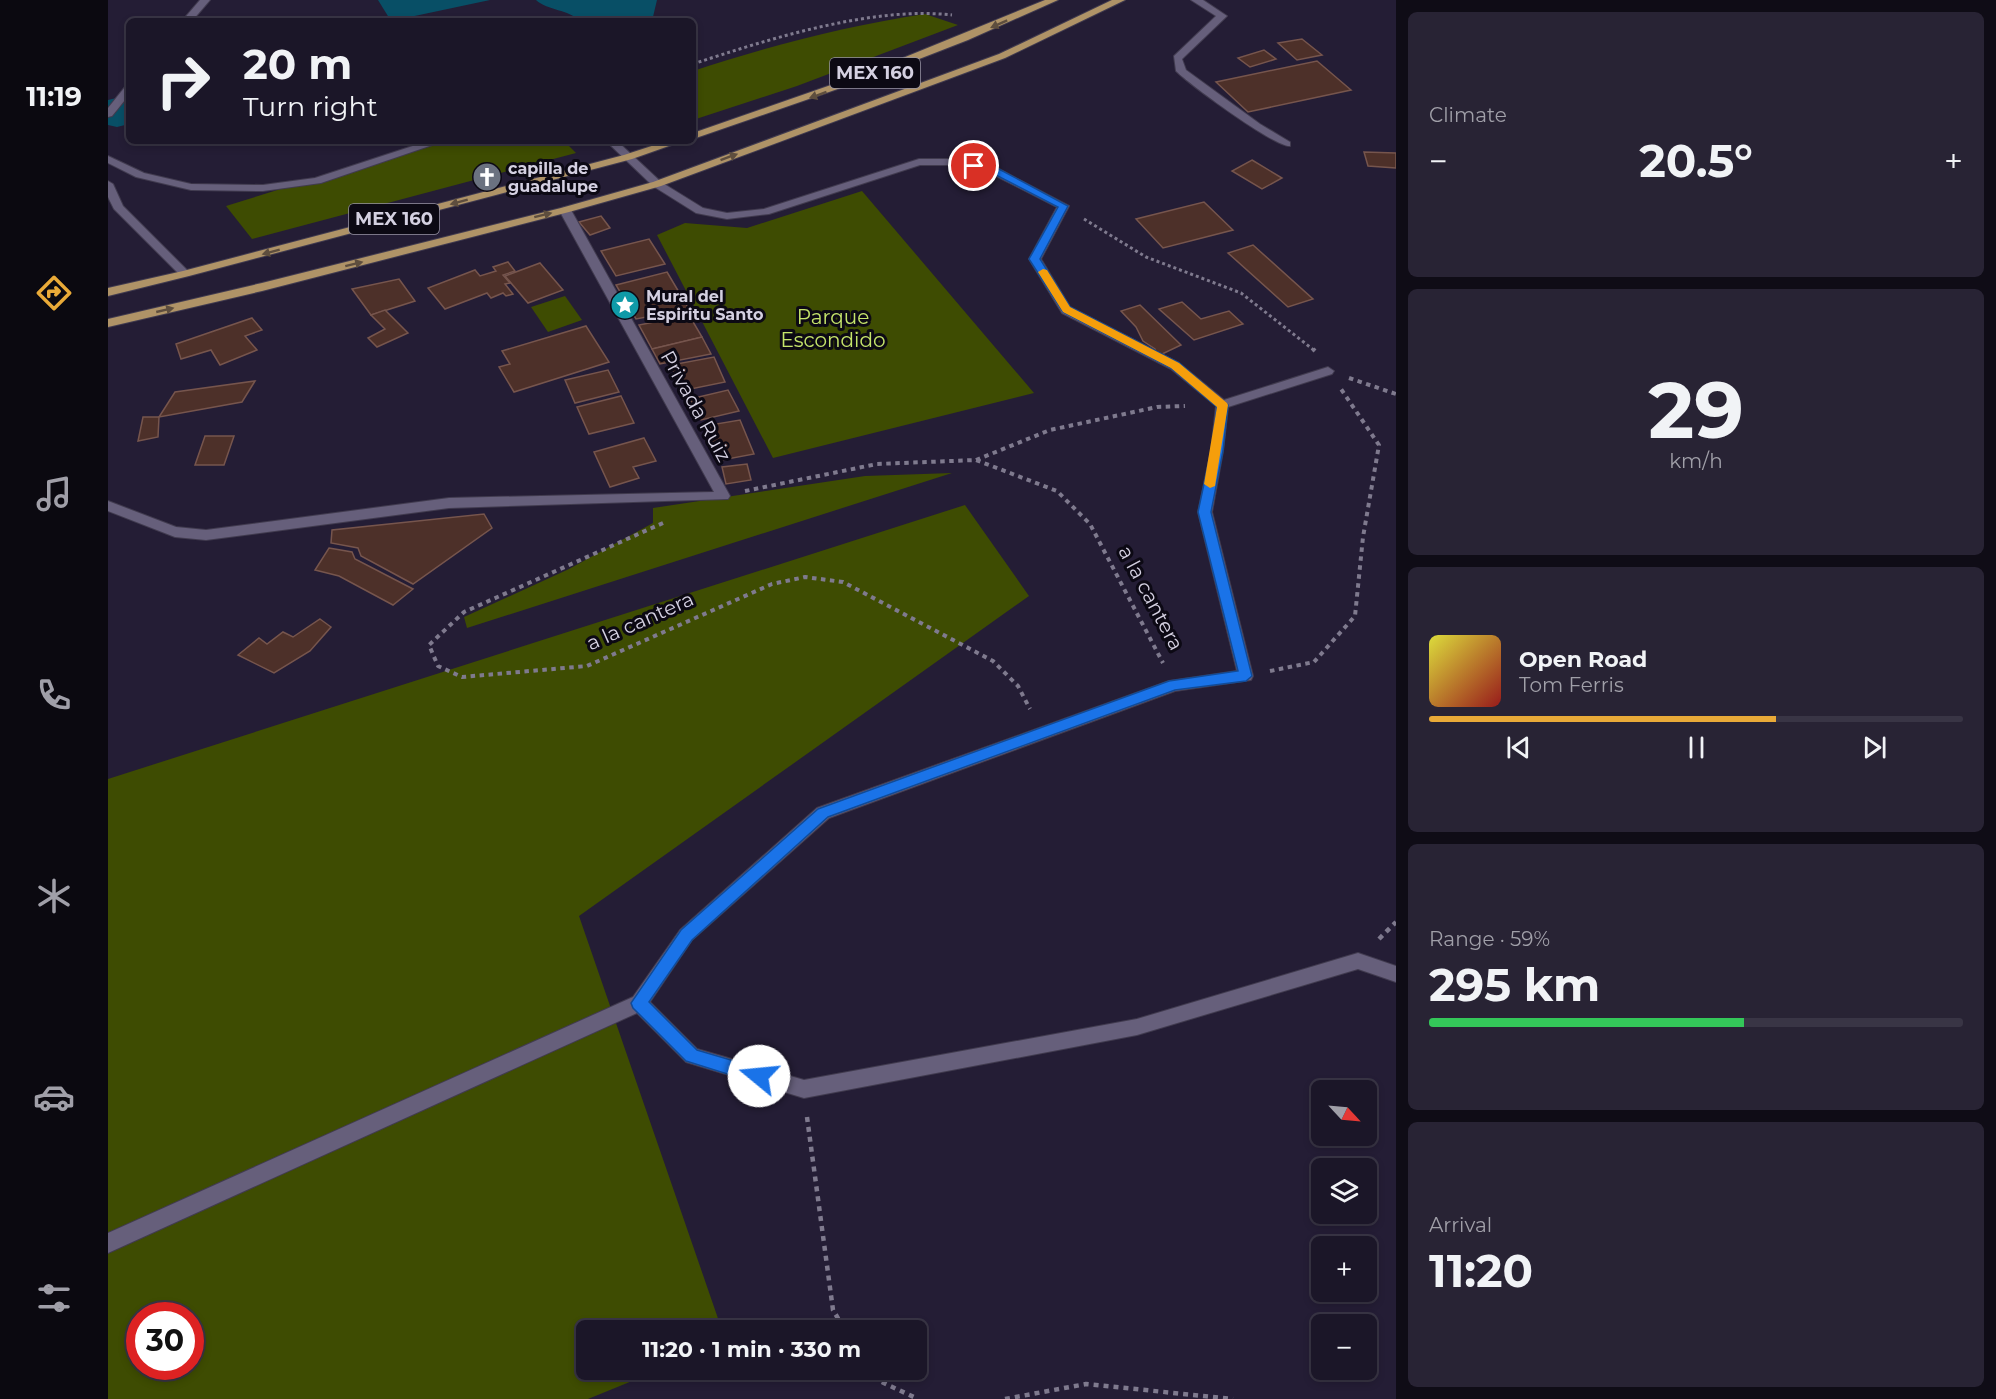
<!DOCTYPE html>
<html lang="en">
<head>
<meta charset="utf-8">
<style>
	body { margin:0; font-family:Montserrat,sans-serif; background:#282334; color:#f1f3f6; height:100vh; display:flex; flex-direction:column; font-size:22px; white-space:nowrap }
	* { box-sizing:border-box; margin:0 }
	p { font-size:20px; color:#a09fa8 }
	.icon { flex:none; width:33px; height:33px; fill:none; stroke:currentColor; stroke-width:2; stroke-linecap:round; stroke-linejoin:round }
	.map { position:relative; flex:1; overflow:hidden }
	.details { display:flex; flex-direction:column; gap:12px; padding:12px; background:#0f0c16; width:600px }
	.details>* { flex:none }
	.top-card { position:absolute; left:18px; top:18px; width:570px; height:126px; border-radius:9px; box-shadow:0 3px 9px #0003,0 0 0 2px #393545; background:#1b1628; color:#f1f3f6; overflow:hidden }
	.needle { width:39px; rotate:116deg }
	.tools { position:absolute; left:1203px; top:1080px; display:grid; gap:12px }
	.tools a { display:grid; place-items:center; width:66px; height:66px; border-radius:9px; background:#1b1628; box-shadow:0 3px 9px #0003,0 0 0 2px #393545; font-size:30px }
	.speed { position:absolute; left:18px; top:1302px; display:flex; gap:12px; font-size:30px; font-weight:700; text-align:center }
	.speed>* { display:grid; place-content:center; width:78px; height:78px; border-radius:50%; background:#1b1628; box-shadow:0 3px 9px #0003,0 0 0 2px #393545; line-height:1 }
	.speed .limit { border:9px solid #d22; background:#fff; color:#111 }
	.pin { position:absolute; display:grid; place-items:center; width:51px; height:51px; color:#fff; margin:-26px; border:3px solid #fff; border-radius:50%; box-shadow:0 2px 6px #0007 }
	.me { position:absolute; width:66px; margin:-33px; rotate:287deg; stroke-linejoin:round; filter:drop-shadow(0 0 4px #0008) }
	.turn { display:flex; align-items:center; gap:21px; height:126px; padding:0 18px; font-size:27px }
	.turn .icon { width:78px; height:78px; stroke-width:2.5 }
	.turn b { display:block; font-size:42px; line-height:51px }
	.big { font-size:45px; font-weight:700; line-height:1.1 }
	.details .tile { flex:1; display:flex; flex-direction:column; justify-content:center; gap:9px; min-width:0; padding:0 21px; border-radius:9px; background:#282334 }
	.details .dial { align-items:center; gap:0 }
	.dial b { font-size:78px; line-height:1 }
	.song { display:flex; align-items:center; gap:18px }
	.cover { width:72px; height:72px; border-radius:9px; background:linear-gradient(135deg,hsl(60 70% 55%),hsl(0 70% 35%)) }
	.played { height:6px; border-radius:3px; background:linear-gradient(90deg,#e9aa38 65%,#393545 65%) }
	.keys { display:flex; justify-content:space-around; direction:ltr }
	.heat { display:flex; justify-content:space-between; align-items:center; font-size:33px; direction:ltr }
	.charge { height:9px; border-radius:4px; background:linear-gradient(90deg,#34c759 59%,#393545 0) }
	.trip { position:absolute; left:468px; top:1320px; width:351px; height:60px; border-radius:9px; background:#1b1628; box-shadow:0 3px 9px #0003,0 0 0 2px #393545; font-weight:700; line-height:60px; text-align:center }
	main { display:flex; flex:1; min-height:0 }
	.dock { display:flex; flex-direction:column; width:108px; justify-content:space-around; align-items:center; background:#0b0910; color:#a09fa8 }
	.dock .icon { width:42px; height:42px }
	.dock .current { color:#e9aa38 }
	.dock b { font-size:27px; color:#f1f3f6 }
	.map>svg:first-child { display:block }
	.green { fill:#3e4c02; fill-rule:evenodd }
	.water { fill:#084f66 }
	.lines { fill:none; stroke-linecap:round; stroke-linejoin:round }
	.river { fill:#084f66; fill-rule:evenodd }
	.building { fill:#4d3029; stroke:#76554d; stroke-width:1.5 }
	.street-casing { stroke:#413b4f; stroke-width:2 }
	.primary-casing { stroke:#413b4f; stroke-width:2 }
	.path-far2 { stroke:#7f7a8e; stroke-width:3; stroke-dasharray:3 3; stroke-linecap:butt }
	.path-far1 { stroke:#7f7a8e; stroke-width:4; stroke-dasharray:4.5 4.5; stroke-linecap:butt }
	.path { stroke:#7f7a8e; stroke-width:4.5; stroke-dasharray:5 5; stroke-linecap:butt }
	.street { fill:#665f7b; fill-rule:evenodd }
	.primary { fill:#af9367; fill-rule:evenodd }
	.oneway { fill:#5e4e3e }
	.route { fill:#1a73e8; stroke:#114b97; stroke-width:1.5 }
	.slow { fill:#f59e0b }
	.labels { text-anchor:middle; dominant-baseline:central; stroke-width:6; stroke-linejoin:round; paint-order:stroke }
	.far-poi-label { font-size:16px; font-weight:bold; fill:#d4d0e1; stroke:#0c0914; text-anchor:start }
	.shield { fill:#0c0914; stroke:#9894a4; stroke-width:1.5 }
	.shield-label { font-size:18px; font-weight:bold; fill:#d4d0e1 }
	.park-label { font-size:20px; fill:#c6e56b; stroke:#0c0914 }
	.street-label { font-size:20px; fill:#d4d0e1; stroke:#0c0914 }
</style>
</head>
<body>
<main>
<nav class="dock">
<b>11:19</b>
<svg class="icon current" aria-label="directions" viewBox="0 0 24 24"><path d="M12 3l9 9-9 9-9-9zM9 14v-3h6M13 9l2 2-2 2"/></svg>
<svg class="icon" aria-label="music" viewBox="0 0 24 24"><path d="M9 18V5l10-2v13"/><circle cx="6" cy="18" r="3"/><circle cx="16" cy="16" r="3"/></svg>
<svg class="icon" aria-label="phone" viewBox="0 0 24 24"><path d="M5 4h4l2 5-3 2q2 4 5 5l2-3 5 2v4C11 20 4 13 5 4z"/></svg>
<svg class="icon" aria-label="climate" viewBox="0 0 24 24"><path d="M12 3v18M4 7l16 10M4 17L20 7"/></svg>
<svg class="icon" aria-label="car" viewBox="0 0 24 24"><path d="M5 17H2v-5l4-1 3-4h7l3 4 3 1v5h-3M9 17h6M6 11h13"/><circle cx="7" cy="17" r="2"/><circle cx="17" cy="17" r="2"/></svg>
<svg class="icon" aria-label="filters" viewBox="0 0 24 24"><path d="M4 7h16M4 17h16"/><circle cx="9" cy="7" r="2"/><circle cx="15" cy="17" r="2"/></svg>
</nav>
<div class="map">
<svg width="1288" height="1399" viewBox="0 0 1288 1399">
	<rect width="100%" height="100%" fill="#241d35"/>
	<g class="green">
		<path d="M 817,14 L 850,25 L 689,86 L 585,120 L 585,71 C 660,46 738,26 817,14 Z"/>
		<polygon points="327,141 456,141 468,153 144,239 118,206"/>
		<polygon points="754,191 926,393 665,458 549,235 577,223 639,228"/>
		<polygon points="457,296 474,320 440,332 423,307"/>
		<polygon points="844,473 359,628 356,617 461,569 545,523 545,508 757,476"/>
		<path d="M 857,505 L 921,596 L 471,916 L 614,1330 L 478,1330 L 478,1370 L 551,1370 L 480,1399 L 0,1399 L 0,779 ZM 32,1316 L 82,1316 L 82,1366 L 32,1366 Z"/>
	</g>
	<g class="water">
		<polygon points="270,0 382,0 283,21"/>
		<path d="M 428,0 L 549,0 L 544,21 L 471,21 C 461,9 440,11 428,0 Z"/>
	</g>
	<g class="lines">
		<polygon class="river" points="21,95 21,124 9,127 0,125 0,100"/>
	</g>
	<g class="building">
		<polygon points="1194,39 1214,55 1189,60 1170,43"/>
		<polygon points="1156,50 1168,59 1142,67 1130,58"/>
		<polygon points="1209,61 1243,90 1140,112 1108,82"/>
		<polygon points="1256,152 1288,153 1288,168 1260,166"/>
		<polygon points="1144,160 1174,178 1154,189 1124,171"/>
		<polygon points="1096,202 1125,230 1055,248 1028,219"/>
		<polygon points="493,216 502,228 482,235 471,222"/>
		<polygon points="541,239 557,264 508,276 493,251"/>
		<polygon points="1145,245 1205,299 1180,307 1120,253"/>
		<polygon points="400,262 407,271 395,275 402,283 397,284 405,294 398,296 395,293 383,298 379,293 337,309 320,288 367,270 372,276 388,271 385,267"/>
		<polygon points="432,263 455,290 420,303 397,276"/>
		<polygon points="559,272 581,309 528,319 508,285"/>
		<polygon points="291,279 307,301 263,315 244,289"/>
		<polygon points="1074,302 1093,319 1121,311 1135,324 1086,340 1051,309"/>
		<polygon points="1032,305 1073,345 1050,356 1047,349 1035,341 1028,327 1013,311"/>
		<polygon points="277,310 300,333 269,347 260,338 277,329 263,315"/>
		<polygon points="581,315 594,337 544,349 531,325"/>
		<polygon points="144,318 154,330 137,336 149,350 112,365 103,350 73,359 68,344"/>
		<polygon points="478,326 501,362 406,392 391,367 402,364 394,351"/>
		<polygon points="594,337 603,354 552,364 544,349"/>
		<polygon points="606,357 617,382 573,391 563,365"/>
		<polygon points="500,370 511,392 467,403 457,380"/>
		<polygon points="147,381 134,402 51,417 67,392"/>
		<polygon points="620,390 631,411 593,420 582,399"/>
		<polygon points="513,396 526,423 481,434 469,407"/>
		<polygon points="35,417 51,417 50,437 30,441"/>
		<polygon points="632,420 646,454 609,461 596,426"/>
		<polygon points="97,436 126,436 116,465 87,465"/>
		<polygon points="536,438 548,461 525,467 531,478 502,487 486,452"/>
		<polygon points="639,464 643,480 618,484 614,467"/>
		<polygon points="376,514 384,528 305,584 253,556 250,548 223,543 224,530"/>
		<polygon points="221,548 244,552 247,559 305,589 285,605 231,576 207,570"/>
		<polygon points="212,619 223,627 202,651 166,673 130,655 151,638 159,644 175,632 185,637"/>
	</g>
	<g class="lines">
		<g class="street-casing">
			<g id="street">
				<polygon points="92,0 102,0 84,21 74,21"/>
				<path d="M 1083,0 L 1095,0 L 1119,16 L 1074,59 L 1078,70 L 1152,124 L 1182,142 L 1182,146 C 1168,148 1081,84 1068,71 L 1066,56 L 1108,16 Z"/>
				<polygon points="21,86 21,95 4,116 0,117 0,108 17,87"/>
				<polygon points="320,141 336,141 213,183 155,191 83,190 28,177 0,163 0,156 36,173 83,184 155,185 207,178"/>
				<polygon points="498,141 509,141 553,182 595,208 619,213 656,209 811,159 846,159 889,168 961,206 933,259 962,307 1071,363 1116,400 1220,367 1226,371 1224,374 1120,407 1115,451 1104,512 1145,676 1143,680 1067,691 721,818 584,940 542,1002 589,1049 696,1080 1029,1019 1250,953 1288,966 1288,982 1250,969 1029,1035 696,1098 578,1062 529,1013 0,1253 0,1233 525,997 572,930 709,808 1061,681 1129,671 1090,512 1103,451 1108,406 1063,369 954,313 921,259 949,207 882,173 846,165 812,165 661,214 619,219 588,213 545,186"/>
				<polygon points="0,181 5,184 15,206 81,272 81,276 73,276 6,209 0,197"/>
				<polygon points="457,207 463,210 622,496 620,499 341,508 98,540 67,537 0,511 0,501 68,527 98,530 341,498 606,492 451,210"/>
			</g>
		</g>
		<g class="primary-casing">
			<g id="primary">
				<polygon points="937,0 950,0 860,40 770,75 585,139 585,133 763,71"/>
				<polygon points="1004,0 1017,0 897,58 553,186 461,212 154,291 0,327 0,319 154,283 453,208 545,182 891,54"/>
				<polygon points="559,141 575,141 524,159 81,276 0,296 0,288 75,271 516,155"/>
			</g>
		</g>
		<g class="path-far2">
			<path d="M 585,64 C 661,39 764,6 844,15"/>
			<polyline points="976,219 1038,257 1133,293 1207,351"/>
		</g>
		<g class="path-far1">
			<polyline points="1205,349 1207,351"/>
			<polyline points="1241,378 1288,394"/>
			<polyline points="868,460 942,430 1049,407 1077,406"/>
			<polyline points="637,491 769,464 868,460 949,491 982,524 1055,663"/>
			<polyline points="555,523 356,612 321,645 330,666 354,677 479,666 664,584 697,577 735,582 885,661 910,686 922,709"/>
			<polyline points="1162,671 1206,662 1247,616 1255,537 1271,445 1233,389"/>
		</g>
		<g class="path">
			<polyline points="1271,939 1288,922"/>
			<polyline points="699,1117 725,1310 737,1330"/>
			<polyline points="759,1370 763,1377 810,1399"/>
			<polyline points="897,1399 978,1384 1125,1399"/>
		</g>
		<use href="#street" class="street"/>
		<use href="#primary" class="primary"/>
	</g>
	<defs><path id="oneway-solid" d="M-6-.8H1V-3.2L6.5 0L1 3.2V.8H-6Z" transform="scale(1.5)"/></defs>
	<g class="oneway">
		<use href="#oneway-solid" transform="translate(891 24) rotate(156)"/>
		<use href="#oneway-solid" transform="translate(710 95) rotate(160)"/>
		<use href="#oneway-solid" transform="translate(621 157) rotate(-20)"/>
		<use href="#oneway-solid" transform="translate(351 202) rotate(165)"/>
		<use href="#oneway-solid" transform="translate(435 215) rotate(-14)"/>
		<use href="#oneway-solid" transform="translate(163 252) rotate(165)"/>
		<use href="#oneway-solid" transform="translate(246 264) rotate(-14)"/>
		<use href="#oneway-solid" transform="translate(57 310) rotate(-13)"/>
	</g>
	<polygon class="route" points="866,163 889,168 960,206 932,259 962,307 1071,363 1120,405 1115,451 1103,512 1144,676 1138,681 1067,690 720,817 584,940 541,1002 589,1050 657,1070 659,1076 657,1081 651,1084 578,1061 525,1008 523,1003 573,930 710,809 1061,681 1130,671 1090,512 1103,451 1109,407 1063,368 955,312 921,259 950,207 882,172 862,168 862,164"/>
	<polygon class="slow" points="935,269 939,270 962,307 1071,363 1119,403 1120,405 1107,486 1102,488 1096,484 1109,407 1063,368 955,312 930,272"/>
	<defs>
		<g id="church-disc" transform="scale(1.5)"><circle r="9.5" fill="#6b7280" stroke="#0c0914"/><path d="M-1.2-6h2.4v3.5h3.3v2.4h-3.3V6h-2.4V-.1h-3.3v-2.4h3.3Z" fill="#fff"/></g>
		<g id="sight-disc" transform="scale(1.5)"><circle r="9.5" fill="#0f9aa8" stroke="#0c0914"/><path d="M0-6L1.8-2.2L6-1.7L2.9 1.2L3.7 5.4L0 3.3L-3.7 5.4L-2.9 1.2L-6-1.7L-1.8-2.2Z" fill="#fff"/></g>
	</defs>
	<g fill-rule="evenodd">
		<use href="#church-disc" x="379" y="177"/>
		<use href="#sight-disc" x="517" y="305"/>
	</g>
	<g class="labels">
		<g class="far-poi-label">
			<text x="400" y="168">capilla de<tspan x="400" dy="18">guadalupe</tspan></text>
			<text x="538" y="296">Mural del<tspan x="538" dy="18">Espiritu Santo</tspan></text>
		</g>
		<g class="shield">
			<rect x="722" y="58" width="90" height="30" rx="4.5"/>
			<rect x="241" y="204" width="90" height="30" rx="4.5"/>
		</g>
		<g class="shield-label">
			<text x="767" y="73">MEX 160</text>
			<text x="286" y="219">MEX 160</text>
		</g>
		<g class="park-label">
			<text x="725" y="317">Parque<tspan x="725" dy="23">Escondido</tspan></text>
		</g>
		<g class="street-label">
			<text transform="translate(588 406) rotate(61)">Privada Ruiz</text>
			<text transform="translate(1043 598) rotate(62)">a la cantera</text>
			<text transform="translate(532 621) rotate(-24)">a la cantera</text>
		</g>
	</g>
</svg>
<div class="tools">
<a><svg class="needle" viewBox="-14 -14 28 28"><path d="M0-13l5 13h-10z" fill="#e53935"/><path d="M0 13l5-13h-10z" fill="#a09fa8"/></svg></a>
<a><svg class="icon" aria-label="layers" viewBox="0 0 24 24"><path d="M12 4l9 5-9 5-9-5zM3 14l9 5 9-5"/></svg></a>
<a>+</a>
<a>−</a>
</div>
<div class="speed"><div class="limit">30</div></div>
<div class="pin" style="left:866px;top:166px;background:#d93025"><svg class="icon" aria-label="arrive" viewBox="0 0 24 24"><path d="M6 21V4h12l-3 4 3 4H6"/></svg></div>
<svg class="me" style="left:651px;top:1076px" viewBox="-20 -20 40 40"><circle r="19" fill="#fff"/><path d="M0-13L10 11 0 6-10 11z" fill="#1a73e8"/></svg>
<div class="trip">11:20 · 1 min · 330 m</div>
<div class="top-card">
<div class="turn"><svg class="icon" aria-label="right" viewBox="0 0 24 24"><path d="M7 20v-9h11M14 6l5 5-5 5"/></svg><div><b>20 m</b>Turn right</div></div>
</div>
</div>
<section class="details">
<div class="tile"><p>Climate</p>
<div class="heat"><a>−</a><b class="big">20.5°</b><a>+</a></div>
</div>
<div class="tile dial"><b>29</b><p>km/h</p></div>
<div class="tile">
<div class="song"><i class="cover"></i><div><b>Open Road</b><p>Tom Ferris</p></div></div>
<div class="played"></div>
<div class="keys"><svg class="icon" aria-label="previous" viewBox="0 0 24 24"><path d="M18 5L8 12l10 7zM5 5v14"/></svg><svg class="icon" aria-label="pause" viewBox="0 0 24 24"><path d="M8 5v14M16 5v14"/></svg><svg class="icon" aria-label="next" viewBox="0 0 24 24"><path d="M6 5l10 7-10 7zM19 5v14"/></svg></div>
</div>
<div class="tile"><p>Range · 59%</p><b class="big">295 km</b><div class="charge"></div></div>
<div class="tile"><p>Arrival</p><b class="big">11:20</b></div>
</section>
</main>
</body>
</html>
